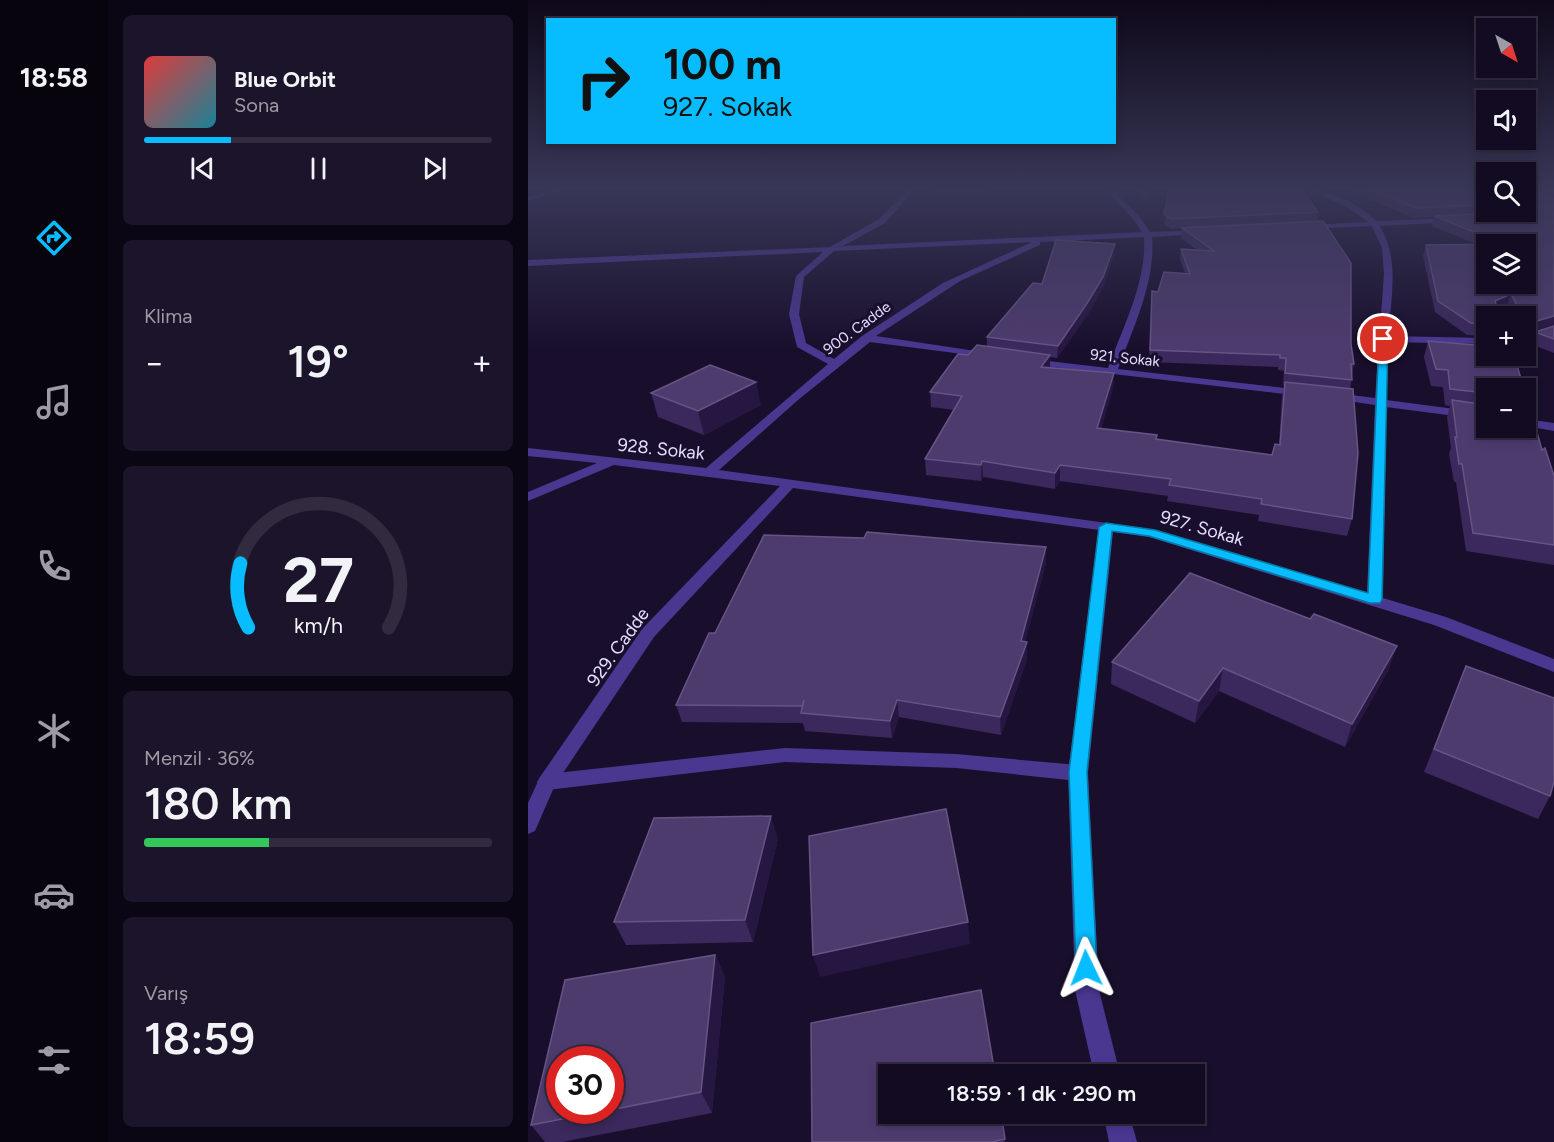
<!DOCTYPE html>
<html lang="tr">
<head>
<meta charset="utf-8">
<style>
	body { margin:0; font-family:Figtree,sans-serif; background:#1c142a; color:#f1f3f6; height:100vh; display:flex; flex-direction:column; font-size:22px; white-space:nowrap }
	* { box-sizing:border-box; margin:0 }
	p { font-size:20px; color:#9d9ba5 }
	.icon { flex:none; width:33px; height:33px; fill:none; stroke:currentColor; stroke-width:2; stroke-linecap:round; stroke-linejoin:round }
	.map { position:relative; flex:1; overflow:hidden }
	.details { display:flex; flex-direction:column; gap:15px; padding:15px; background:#0a0613; width:420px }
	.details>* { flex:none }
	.hud { position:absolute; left:18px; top:18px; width:570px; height:126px; border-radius:0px; box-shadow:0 3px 9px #0003,0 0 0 2px #322b40; background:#08bdff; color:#111; overflow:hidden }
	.needle { width:39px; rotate:141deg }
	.buttons { position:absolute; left:948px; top:18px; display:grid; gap:12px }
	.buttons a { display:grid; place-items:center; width:60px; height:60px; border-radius:0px; background:#130b22; box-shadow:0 3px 9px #0003,0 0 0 2px #322b40; font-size:30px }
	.speed { position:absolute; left:18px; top:1046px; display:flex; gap:12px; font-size:30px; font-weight:700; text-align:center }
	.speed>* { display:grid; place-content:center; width:78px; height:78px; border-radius:50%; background:#130b22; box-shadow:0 3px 9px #0003,0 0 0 2px #322b40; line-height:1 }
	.speed .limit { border:9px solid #d22; background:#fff; color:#111 }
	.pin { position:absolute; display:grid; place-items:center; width:51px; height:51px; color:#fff; margin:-26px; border:3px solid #fff; border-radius:50%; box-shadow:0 2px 6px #0007 }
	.me { position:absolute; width:66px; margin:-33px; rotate:358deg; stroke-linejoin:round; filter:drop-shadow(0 0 4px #0008) }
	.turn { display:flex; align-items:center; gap:21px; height:126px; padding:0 18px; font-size:27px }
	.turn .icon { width:78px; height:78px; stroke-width:2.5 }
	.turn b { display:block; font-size:42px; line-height:51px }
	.big { font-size:45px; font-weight:600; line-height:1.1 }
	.details .widget { flex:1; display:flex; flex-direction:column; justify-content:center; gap:9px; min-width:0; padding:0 21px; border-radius:9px; background:#1c142a }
	.details .dial { align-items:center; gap:0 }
	.dial svg { height:156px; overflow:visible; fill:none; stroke:#322b40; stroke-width:7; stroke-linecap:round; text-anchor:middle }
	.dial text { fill:#f1f3f6; stroke:none }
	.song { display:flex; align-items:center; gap:18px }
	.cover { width:72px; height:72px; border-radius:9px; background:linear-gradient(135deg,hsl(0 70% 55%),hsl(190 70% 35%)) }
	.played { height:6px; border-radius:3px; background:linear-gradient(90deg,#08bdff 25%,#322b40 25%) }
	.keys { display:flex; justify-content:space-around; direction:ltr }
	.heat { display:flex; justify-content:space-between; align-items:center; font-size:33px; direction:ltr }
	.charge { height:9px; border-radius:4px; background:linear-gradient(90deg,#34c759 36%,#322b40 0) }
	.trip { position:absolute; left:350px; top:1064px; width:327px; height:60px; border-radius:0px; background:#130b22; box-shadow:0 3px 9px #0003,0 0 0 2px #322b40; font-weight:600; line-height:60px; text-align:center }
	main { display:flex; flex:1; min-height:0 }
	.tabs { display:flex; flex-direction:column; width:108px; justify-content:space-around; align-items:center; background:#08040e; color:#9d9ba5 }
	.tabs .icon { width:42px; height:42px }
	.tabs .on { color:#08bdff }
	.tabs b { font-size:27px; color:#f1f3f6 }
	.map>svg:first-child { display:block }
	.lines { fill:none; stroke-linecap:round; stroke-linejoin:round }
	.service { fill:#493790; fill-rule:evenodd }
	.minor { fill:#493790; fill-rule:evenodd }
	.wall { fill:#3b285c }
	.shaded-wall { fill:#261642 }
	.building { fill:#4d3b6e; stroke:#655484; stroke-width:1.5; fill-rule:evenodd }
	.route { fill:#08bdff; stroke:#057ba6; stroke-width:1.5 }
	.labels { text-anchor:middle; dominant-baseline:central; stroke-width:6; stroke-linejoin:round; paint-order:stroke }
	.far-street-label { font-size:15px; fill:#e6dcff; stroke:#190f2d }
	.street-label { font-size:18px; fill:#e6dcff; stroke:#190f2d }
</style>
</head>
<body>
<main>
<nav class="tabs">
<b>18:58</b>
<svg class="icon on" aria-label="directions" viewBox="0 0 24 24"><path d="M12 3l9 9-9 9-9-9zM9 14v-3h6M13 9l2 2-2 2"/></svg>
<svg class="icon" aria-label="music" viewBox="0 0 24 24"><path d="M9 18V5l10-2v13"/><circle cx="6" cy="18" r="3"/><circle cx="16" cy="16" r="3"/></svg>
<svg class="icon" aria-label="phone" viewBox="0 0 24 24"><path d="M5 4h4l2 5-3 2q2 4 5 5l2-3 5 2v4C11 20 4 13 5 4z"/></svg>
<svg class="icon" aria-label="climate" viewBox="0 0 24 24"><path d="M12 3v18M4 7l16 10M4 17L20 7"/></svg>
<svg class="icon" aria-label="car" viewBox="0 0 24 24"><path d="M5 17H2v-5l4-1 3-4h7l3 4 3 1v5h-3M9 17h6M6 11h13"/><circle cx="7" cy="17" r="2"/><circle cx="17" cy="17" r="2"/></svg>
<svg class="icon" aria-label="filters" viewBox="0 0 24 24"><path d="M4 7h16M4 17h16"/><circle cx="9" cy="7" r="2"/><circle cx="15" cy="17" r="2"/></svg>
</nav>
<section class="details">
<div class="widget">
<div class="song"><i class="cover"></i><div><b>Blue Orbit</b><p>Sona</p></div></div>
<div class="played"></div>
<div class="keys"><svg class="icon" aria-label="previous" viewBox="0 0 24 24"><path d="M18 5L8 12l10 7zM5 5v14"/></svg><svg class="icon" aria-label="pause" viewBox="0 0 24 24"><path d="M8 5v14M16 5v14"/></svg><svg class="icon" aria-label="next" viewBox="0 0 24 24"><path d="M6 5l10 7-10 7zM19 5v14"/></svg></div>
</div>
<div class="widget"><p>Klima</p>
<div class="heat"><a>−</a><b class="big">19°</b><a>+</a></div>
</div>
<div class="widget dial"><svg viewBox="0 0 100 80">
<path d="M14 69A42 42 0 1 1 86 69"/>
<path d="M14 69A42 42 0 0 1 10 36" stroke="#08bdff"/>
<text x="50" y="56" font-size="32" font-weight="700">27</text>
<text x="50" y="72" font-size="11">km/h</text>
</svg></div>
<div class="widget"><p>Menzil · 36%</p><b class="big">180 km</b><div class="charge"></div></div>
<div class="widget"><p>Varış</p><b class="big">18:59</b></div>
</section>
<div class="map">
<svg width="1026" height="1142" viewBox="0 0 1026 1142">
	<rect width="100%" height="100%" fill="#190f2d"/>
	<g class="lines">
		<polygon class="service" points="257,748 428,754 550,765 557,768 560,773 557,778 550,781 428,768 257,762 19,790 12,787 9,782 12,777 19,774"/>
		<g class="minor">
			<polygon points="28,190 38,190 0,201 0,197"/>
			<path d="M 380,190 L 386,190 L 357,223 L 315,246 L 614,232 L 606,220 L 578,190 L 585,190 L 611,216 L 622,232 L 675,230 L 676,232 L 672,234 L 624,237 C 628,281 605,328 590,369 L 774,390 L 780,393 L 774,396 L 499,364 L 499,360 L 503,359 L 580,368 C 595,327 619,281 616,237 L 512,242 L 512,245 L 432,281 L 348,336 L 461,353 L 465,354 L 465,358 L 342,342 L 270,400 L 191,470 L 623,529 L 839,594 L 847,405 L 807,399 L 801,396 L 807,393 L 847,398 L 856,274 L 854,248 L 844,226 L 777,229 L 777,225 L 780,225 L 840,222 L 821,208 L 781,190 C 803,190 833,205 848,221 L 927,218 L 927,222 L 924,222 L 852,226 C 872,260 863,299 860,336 L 958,338 L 958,344 L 860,342 L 858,400 L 958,413 L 958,420 L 858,407 L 855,598 L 918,617 L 1026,659 L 1026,672 L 906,625 L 621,537 L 585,532 L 560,773 L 571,990 L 592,1074 L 566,1074 L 547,990 L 540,773 L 571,530 L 265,488 L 126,637 L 27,785 L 7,831 L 0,834 L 0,803 L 12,777 L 114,629 L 252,486 L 86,465 L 0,501 L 0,492 L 69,463 L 0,456 L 0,448 L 178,468 L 300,364 L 269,347 L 261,314 L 268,276 L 295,252 L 0,266 L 0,260 L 302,247 L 351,219 ZM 504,242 L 415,283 L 334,336 L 306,359 L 278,343 L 271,314 L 276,277 L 306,251 Z"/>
			<polygon points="1026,328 1026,334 998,343 998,337"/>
			<polygon points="998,419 1026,423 1026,431 998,426"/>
			<polygon points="575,1113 601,1113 609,1142 581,1142"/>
		</g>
	</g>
	<g class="wall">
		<polygon points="404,190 460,190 460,193 404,194"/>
		<polygon points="605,190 629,190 621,203"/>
		<polygon points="641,190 781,190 780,192 776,192 790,212 788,221 823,344 826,364 822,389 824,519 819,536 730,521 731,515 639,501 640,496 532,481 527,489 455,477 453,481 398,475 397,459 426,410 403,407 402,392 440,355 459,346 459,337 514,284 586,254 575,288 560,314 529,358 522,357 522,367 586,373 585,388 573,428 628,439 744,455 751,445 754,396 756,385 755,385 756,371 750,370 750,367 621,362 624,291 630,292 657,273 652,259 653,249 669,250 653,238 654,228 642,229 636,224"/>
		<polygon points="819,190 958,190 958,212 998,212 998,190 1026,190 1026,353 1003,344 1007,332 998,335 998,316 984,316 979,306 970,310 958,316 958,428 1014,450 1026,476 1026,565 938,551 928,482 926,482 921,454 923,448 919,417 922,406 917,405 915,387 903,386 896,357 900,341 955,346 958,336 939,335 907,312 895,256 898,245 948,244 904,226 906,217 886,218"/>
		<polygon points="123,393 233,405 176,435 130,417"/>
		<polygon points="518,563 497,642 499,659 473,735 371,717 364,738 277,731 275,723 154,722 148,705 187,633"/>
		<polygon points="584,662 861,669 817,747 691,691 667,723 583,684"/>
		<polygon points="938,666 1022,796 1010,819 896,772"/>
		<polygon points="250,839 225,942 98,945 86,922"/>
		<polygon points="187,955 197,977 184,1113 34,1142 17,1142 3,1125"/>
		<polygon points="473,1113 477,1142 284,1142"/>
	</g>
	<g class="shaded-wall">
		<polygon points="624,190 629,190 621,203 622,193"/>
		<polygon points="587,244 586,254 575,288 560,314 529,358 530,346"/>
		<polygon points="983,294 979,306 963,312 967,301"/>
		<polygon points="1026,316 1026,327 998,335 1002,323"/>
		<polygon points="522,355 522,369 513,367"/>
		<polygon points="586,373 585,388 568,444 569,428"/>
		<polygon points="228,382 233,405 176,435 170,411"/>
		<polygon points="454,461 455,477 453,481 453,465"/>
		<polygon points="532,465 532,481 527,489 527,473"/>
		<polygon points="518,547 518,563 493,658 493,641"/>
		<polygon points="499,642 499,659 473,735 472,717"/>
		<polygon points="869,646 861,669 817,747 824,724"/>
		<polygon points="695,668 691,691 667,723 671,701"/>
		<polygon points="369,700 371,717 364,738 362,721"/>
		<polygon points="243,816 250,839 225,942 217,920"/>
		<polygon points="440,922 442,944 292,977 285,955"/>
		<polygon points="187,955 197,977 184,1113 173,1092"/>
	</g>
	<g class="building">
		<polygon points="641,190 774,190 790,212 643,219 636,214"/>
		<polygon points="843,190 958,190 958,205 888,208"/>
		<path d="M 998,190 L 1000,190 L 1026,198 L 1026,316 L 1002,323 L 1000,326 L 998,321 L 998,316 L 995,316 L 983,294 L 967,301 L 972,316 L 958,316 L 958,324 L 943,323 L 910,301 L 898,245 L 975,244 L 907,216 L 998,212 ZM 958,244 L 998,244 L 998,284 L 958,284 Z"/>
		<polygon points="795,221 823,263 823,344 826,364 823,364 824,380 757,373 758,358 752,358 752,355 622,350 624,291 630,292 636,272 662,274 653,249 686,251 654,228"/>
		<polygon points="528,240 587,244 575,277 560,302 530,346 459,337 505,283 514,284"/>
		<polygon points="1026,326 1026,339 1007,332"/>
		<polygon points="900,341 958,346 958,356 986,356 996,388 958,388 958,393 922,389 920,370 908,369"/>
		<polygon points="449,345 522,355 513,367 586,373 569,428 629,435 628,439 744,455 747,444 752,445 757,382 825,389 830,453 824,519 733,504 734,499 641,485 643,479 532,465 527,473 454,461 453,465 397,459 434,396 402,392 430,354 440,355"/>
		<polygon points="182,365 228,382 170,411 123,393"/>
		<polygon points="998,394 1014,450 1017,448 1026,476 1026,545 945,533 934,464 931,464 927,437 929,437 924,400 958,405 958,428 998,428"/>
		<polygon points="339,532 518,547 493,641 499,642 472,717 369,700 362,721 273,713 276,700 274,706 148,705 181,633 187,633 236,535 336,538"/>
		<polygon points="662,573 782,619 786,614 869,646 824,724 695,668 671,701 584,662"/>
		<polygon points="938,666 1026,698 1026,782 1022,796 906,749"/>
		<polygon points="418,809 440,922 285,955 281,836"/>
		<polygon points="243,816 217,920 86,922 126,818"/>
		<polygon points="187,955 173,1092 82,1110 82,1059 32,1059 32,1110 81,1110 3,1125 37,980"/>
		<polygon points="453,990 467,1074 360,1074 360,1113 473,1113 477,1139 464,1142 284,1142 283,1023"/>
	</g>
	<linearGradient id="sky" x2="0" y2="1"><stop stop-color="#0e0819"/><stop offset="0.54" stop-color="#383757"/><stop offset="1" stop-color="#383757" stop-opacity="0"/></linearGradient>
	<rect width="1026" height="349" fill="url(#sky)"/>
	<polygon class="route" points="855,336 860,339 854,600 852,603 842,603 621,536 584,531 559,772 569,968 566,975 558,978 551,975 548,968 541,772 571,527 578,523 627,530 840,593 851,339"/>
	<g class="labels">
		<g class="far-street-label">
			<text transform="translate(329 328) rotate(-36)">900. Cadde</text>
			<text transform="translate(597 358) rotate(6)">921. Sokak</text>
		</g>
		<g class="street-label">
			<text transform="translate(133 449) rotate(6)">928. Sokak</text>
			<text transform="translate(674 528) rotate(16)">927. Sokak</text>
			<text transform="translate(90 647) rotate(-54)">929. Cadde</text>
		</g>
	</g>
</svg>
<div class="buttons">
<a><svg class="needle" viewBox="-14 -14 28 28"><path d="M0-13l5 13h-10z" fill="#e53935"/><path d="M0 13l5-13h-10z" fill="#9d9ba5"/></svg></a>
<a><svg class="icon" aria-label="sound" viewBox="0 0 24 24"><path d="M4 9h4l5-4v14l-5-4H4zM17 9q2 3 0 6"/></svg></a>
<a><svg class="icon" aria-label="search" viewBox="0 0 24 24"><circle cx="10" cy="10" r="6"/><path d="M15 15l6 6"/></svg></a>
<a><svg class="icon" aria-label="layers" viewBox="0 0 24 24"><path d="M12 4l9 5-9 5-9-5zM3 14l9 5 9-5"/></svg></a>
<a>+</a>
<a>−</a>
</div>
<div class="speed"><div class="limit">30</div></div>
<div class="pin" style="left:855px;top:339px;background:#d93025"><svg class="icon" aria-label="arrive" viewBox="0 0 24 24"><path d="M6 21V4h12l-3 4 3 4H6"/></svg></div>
<svg class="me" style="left:558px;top:968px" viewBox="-20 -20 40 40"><path d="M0-17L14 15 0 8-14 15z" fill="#08bdff" stroke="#fff" stroke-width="4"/></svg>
<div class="trip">18:59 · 1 dk · 290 m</div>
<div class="hud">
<div class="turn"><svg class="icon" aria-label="right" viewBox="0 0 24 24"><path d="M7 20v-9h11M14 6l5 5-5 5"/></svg><div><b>100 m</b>927. Sokak</div></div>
</div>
</div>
</main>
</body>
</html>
